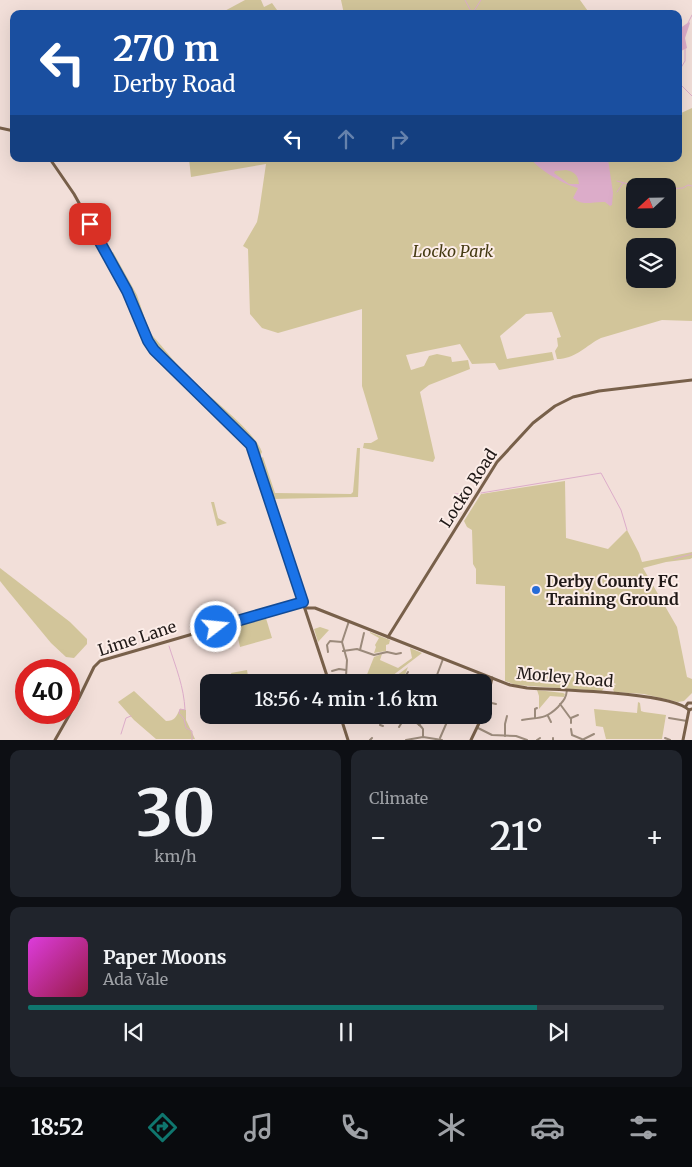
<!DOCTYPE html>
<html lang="en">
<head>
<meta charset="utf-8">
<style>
	body { margin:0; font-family:Merriweather,serif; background:#20242c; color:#f1f3f6; height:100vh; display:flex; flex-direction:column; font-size:19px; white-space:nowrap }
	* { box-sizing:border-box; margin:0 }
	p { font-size:16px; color:#9ea1a6 }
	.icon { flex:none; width:28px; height:28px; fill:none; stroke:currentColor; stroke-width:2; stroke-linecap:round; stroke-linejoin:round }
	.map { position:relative; height:740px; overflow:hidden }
	.side { display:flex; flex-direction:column; gap:10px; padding:10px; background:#0d0f14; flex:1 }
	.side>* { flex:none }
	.banner { position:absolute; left:10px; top:10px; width:672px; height:152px; border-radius:10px; box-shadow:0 5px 20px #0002; background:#1a4fa0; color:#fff; overflow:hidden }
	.needle { width:32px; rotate:248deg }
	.tools { position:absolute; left:626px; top:178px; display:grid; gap:10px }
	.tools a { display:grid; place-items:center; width:50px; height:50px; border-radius:10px; background:#171b24; box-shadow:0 5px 20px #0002; font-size:25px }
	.speed { position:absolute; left:15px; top:659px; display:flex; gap:10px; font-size:25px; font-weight:700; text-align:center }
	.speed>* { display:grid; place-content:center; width:65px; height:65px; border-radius:50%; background:#171b24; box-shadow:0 5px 20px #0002; line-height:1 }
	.speed .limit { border:8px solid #d22; background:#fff; color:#111 }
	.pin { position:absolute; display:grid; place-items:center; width:42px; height:42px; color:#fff; margin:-21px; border-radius:10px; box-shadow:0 2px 8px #0006 }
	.me { position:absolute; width:55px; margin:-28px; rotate:74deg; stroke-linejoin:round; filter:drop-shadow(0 0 4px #0008) }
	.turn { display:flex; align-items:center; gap:18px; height:105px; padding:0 20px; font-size:22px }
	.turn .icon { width:65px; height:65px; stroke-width:2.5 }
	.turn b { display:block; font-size:35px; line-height:42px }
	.lanes { display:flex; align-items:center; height:48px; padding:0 20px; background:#0003; justify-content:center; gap:25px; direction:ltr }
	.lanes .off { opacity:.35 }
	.big { font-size:38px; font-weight:600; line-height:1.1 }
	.side .widget { flex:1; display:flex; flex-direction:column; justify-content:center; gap:8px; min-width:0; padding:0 18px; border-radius:10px; background:#20242c }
	.side .dial { align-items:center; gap:0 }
	.dial b { font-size:65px; line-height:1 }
	.song { display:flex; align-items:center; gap:15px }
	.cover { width:60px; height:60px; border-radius:8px; background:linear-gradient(135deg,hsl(300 70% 55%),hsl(340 70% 35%)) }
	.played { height:5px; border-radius:2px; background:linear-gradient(90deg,#0f766e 80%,#363941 80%) }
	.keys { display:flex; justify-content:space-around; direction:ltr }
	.heat { display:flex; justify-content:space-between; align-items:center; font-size:28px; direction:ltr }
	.side .tiles { flex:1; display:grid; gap:10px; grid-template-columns:1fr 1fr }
	.widget:last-child { grid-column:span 2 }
	.trip { position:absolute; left:200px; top:674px; width:292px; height:50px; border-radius:10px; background:#171b24; box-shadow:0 5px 20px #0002; font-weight:600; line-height:50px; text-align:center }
	.tabs { display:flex; height:80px; justify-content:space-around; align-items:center; background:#090b0e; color:#9ea1a6 }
	.tabs .icon { width:35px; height:35px }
	.tabs .selected { color:#0f766e }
	.tabs b { font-size:22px; color:#f1f3f6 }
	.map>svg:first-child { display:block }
	.green { fill:#d2c59a; fill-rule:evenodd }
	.water { fill:#dcacc9; fill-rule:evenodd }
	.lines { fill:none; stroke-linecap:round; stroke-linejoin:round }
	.stream { stroke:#dcacc9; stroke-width:1 }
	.street { stroke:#9b8a7b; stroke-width:2 }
	.secondary { stroke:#78604a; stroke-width:3 }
	.route-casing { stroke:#114b97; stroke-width:12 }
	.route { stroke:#1a73e8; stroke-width:9 }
	.poi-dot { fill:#266cd8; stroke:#fcede8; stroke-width:2 }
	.labels { text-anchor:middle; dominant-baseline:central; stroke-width:4; stroke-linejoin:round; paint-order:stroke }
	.park-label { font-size:16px; font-style:italic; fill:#453a12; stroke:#fcede8 }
	.street-label { font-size:16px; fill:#201917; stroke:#fcede8 }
	.poi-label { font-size:16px; font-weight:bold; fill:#201917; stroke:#fcede8; text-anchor:start }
</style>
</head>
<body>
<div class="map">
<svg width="692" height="740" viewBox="0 0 692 740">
	<rect width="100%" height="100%" fill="#f2dfd9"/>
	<g class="green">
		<polygon points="245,0 261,0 264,7 272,3 277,10 263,11 254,14 219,14"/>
		<polygon points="341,0 580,0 590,14 344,14"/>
		<path d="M 692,108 L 692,321 L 662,320 L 601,338 C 585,346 578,357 560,359 L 557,359 L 555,351 L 558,346 L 557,338 L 561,337 L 552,312 L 526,314 L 500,336 L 507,359 L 552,352 L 554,360 L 499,370 L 495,363 L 472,364 L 460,344 L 406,355 L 411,370 L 424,366 L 429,356 L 437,354 L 451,357 L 452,362 L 468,360 L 470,369 L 429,385 L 420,392 L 435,458 L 433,462 L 363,448 L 364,443 L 371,443 L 378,439 L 362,386 L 362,309 L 278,333 L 262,328 L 250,314 L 248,249 L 243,246 L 257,222 L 259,212 L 266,164 L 191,177 L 189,159 L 679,159 L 679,114 ZM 635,186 L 668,186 L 668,219 L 635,219 ZM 635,246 L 668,246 L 668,279 L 635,279 Z"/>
		<polygon points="113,252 137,295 149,331 147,332 128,288 109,254"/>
		<path d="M 148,334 L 151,334 C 165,349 177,366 192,380 C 210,398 254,430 262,452 L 260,456 C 256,453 253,443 248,438 C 218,407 167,372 148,334 Z"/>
		<polygon points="357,448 360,448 358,497 272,499 260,459 263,457 275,493 351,494 353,492"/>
		<polygon points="565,481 566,538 608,549 627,530 639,553 642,562 692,552 692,558 690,559 666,562 643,568 677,627 687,677 692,679 692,693 684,701 678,702 644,694 614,692 613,689 610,685 615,685 616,684 612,682 613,678 610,677 602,691 516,685 505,681 505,586 476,584 476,569 473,564 472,530 467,527 464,521 481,494"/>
		<polygon points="211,502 214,502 218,518 227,523 217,526"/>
		<polygon points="0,568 70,622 87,639 87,644 74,658 66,657 51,643 8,591 0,581"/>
		<polygon points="265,615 272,638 240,647 235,624"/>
		<polygon points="320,627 329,630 318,642 314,629"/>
		<polygon points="370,632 390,640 389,644 386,645 386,651 374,653 376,647 375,645 379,638 370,633"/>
		<polygon points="410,648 422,653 392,676 389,676 389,679 384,682 372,682 373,679 366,677 374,657 382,654 380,660 398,668 412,658"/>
		<polygon points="408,667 404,677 401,680 401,682 388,682"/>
		<polygon points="247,670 249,682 234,682 231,673"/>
		<polygon points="537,690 563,693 565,694 564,697 550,696 539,709 539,696"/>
		<path d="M 134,691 L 166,721 C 175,721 176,717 180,709 L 186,710 L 186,720 L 195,739 L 156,739 L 134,720 L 118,702 Z"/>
		<polygon points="638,702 640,703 641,711 644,712 666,715 662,739 606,739 603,727 596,726 594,709 637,713"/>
	</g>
	<g class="water">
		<polygon points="689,22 690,23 685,38 687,48 681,51 679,48 679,29"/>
		<path d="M 531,159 L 608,159 L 613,193 L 612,205 L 610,206 L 605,202 C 593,201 583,207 573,198 L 578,188 C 565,185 539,170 531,159 ZM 566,170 C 575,172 578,175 579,184 L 569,184 L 554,173 L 555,171 Z"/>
	</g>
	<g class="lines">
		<g class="stream">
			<polyline points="465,0 472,13"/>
			<polyline points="472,14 481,0"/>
			<polyline points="688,23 692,15"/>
			<polyline points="679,71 685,61 685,49"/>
			<polyline points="679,75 681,85 692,96"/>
			<polyline points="617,181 635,186"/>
			<polyline points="668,189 683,188 688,185 692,186"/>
			<polyline points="617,192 623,183"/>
			<polyline points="481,493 601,473 621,510 627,530"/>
			<polyline points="455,494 471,493"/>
			<polyline points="674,559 692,554"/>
			<path d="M 169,646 C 176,668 184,687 185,710 L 180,709 L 179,713 L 184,719 L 186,728 L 192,731 L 192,740"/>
			<polyline points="121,734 126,718 131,716"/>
		</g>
		<g class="street">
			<polyline points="349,621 342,642 347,660 346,676 351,682"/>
			<polyline points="360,650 364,633"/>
			<polyline points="343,651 357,649 374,655 387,652 396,654 401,653"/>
			<polyline points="328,652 327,645 330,641 342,642"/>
			<polyline points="332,671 339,669 346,670"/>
			<polyline points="437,675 443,659"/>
			<polyline points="402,682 408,672"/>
			<polyline points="425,682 426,680"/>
			<polyline points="487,702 496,704"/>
			<polyline points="560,704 571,719 571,723"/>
			<path d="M 390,715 C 402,718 415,718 423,729 L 423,737"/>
			<polyline points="548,716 551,722"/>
			<polyline points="535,718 535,709 537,708"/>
			<polyline points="571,718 578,715"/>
			<polyline points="669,718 687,721"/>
			<path d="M 522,720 C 538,717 545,720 558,707 C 563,701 566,699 567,690"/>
			<polyline points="419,725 424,719"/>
			<polyline points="383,726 380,725 384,715"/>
			<polyline points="399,727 404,719"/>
			<polyline points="478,728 492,735 516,736 527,740"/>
			<polyline points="571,729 572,735 584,740"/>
			<polyline points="505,736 505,724 507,716"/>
			<polyline points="440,738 450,715"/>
			<polyline points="553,738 553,740"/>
			<polyline points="665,738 670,740"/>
			<polyline points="584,739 594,734"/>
			<polyline points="370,740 372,738"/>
			<polyline points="406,740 423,737 442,740"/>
			<polyline points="537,740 540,738"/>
		</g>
		<g class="secondary">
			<polyline points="0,128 14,131"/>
			<polyline points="50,159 74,194 107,253 154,350 251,445 329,682"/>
			<path d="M 305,608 L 315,608 L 510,685 L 527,688 C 559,690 670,692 689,710 L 692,709"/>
			<polyline points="388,637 497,462 533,423 555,406 573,397 599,391 692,380"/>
			<polyline points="686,706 688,703 692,703"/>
			<polyline points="484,714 492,678"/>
			<polyline points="340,715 348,740"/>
			<polyline points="55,740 79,698 94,667 100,661 303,602"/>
			<polyline points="471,740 483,715"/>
			<polyline points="683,740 689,710"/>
		</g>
	</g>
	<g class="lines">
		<g class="route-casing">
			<polyline id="route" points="90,224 127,291 148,341 154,350 251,445 303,602 216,627"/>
		</g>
		<use href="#route" class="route"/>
	</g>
	<circle class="poi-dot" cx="536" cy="590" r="5"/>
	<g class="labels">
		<g class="park-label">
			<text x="453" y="251">Locko Park</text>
		</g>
		<g class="street-label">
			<text transform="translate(468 488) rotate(-57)">Locko Road</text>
			<text transform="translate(137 638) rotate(-18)">Lime Lane</text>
			<text transform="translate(565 677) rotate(5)">Morley Road</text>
		</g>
		<g class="poi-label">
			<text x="546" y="581">Derby County FC<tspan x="546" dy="18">Training Ground</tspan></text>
		</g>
	</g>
</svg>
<div class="tools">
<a><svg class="needle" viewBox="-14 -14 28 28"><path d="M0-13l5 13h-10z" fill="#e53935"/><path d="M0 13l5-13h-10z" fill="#9ea1a6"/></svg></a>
<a><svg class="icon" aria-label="layers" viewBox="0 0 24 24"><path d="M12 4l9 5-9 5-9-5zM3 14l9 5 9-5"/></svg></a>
</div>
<div class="speed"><div class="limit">40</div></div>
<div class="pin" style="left:90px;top:224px;background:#d93025"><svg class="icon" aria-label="arrive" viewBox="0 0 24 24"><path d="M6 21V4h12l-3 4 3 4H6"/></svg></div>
<svg class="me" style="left:216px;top:627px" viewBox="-20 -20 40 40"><circle r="17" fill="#1a73e8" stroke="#fff" stroke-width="3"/><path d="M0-11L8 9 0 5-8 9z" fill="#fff"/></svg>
<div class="trip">18:56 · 4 min · 1.6 km</div>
<div class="banner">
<div class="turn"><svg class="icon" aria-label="left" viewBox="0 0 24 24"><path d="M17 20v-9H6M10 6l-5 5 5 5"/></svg><div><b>270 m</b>Derby Road</div></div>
<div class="lanes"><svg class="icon" aria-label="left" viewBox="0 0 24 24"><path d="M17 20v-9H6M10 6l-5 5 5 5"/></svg><svg class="icon off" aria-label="ahead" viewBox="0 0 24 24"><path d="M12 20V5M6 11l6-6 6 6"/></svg><svg class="icon off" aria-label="right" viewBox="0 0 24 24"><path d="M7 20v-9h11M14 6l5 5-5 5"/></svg></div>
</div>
</div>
<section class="side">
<div class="tiles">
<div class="widget dial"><b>30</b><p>km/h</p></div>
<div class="widget"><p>Climate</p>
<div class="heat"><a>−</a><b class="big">21°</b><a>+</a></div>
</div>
<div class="widget">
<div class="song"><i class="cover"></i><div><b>Paper Moons</b><p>Ada Vale</p></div></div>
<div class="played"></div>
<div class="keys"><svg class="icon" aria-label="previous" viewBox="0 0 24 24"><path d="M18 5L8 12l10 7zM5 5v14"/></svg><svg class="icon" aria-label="pause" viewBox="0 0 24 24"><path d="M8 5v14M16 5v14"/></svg><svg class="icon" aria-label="next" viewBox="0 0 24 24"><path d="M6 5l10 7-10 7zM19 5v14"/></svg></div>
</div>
</div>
</section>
<nav class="tabs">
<b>18:52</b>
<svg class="icon selected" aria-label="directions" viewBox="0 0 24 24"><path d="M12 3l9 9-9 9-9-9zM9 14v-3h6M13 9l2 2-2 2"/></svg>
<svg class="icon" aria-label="music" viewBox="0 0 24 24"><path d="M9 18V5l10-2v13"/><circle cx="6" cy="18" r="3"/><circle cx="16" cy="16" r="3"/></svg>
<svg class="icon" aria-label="phone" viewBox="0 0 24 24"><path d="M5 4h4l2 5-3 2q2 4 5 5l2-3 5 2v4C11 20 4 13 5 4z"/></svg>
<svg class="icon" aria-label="climate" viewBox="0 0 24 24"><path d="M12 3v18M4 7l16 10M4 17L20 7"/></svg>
<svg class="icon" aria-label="car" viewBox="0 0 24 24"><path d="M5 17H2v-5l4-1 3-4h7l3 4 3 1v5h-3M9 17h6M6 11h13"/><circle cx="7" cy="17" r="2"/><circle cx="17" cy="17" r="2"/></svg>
<svg class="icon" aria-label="filters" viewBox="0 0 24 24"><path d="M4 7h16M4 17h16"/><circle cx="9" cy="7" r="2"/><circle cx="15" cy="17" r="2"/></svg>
</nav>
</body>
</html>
